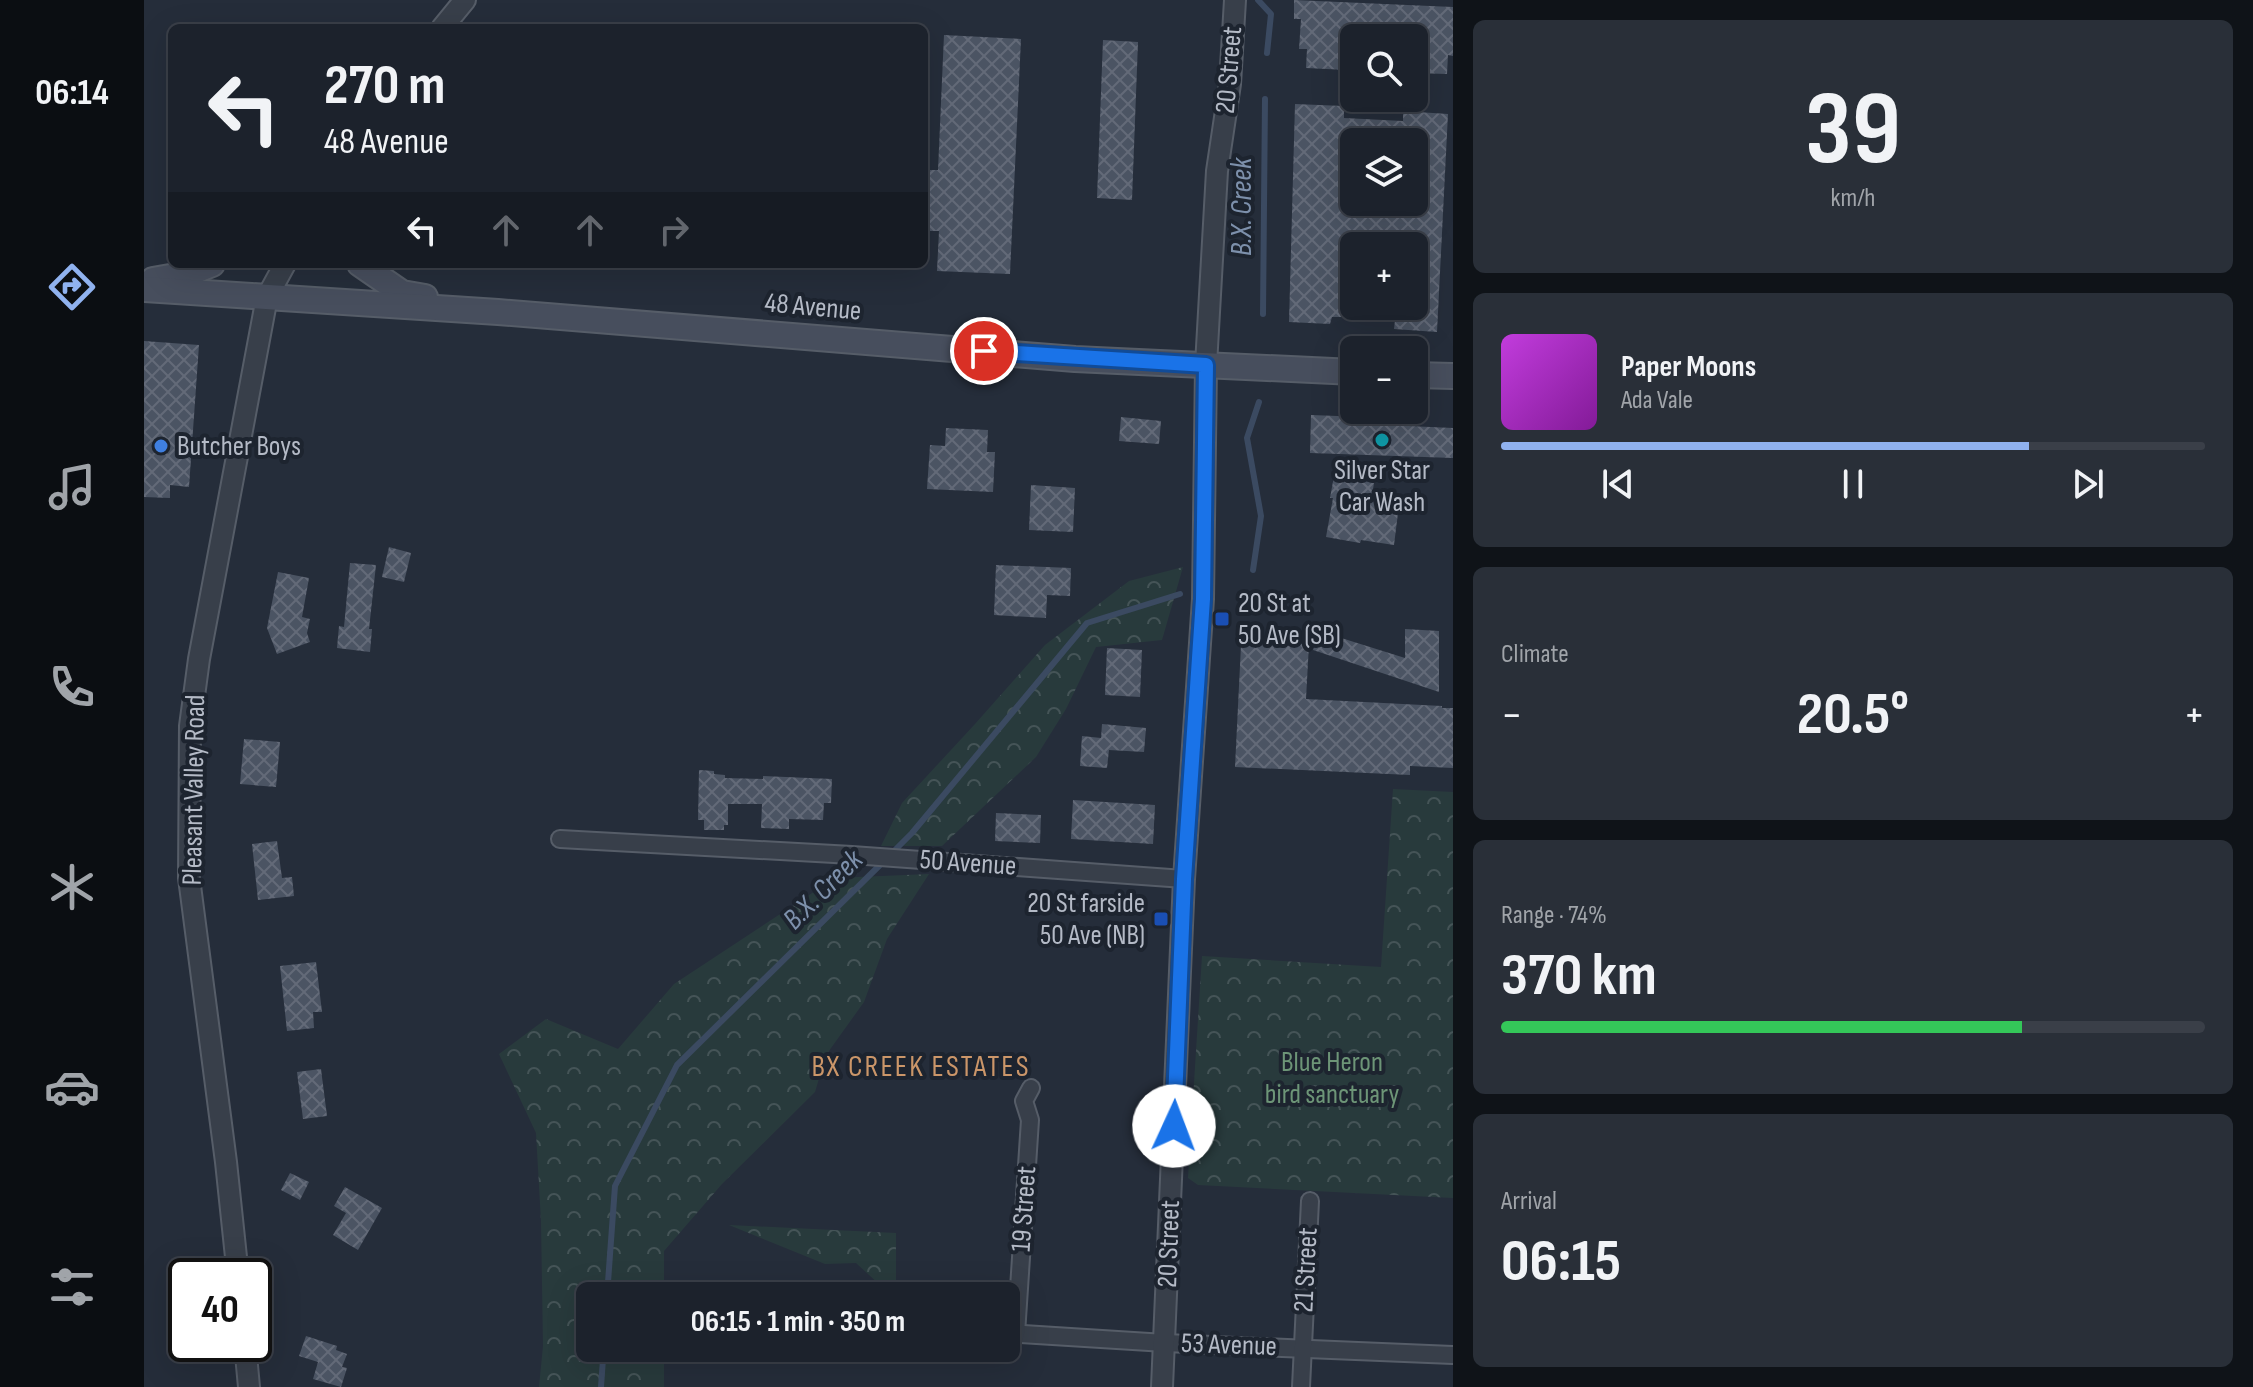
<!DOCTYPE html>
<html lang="en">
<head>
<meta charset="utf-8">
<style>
	body { margin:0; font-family:"Sofia Sans Condensed",sans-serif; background:#292f38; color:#f1f3f6; height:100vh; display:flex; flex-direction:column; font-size:30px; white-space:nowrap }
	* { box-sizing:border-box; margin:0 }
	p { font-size:26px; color:#a0a4a9 }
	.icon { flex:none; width:44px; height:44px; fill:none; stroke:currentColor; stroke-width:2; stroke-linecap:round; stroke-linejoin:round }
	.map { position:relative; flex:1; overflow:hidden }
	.drawer { display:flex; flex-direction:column; gap:20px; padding:20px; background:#0f1318; width:800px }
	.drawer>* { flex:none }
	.guide { position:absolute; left:24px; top:24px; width:760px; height:244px; border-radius:12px; box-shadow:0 8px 32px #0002,0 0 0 2px #3a3f48; background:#1c222c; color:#f1f3f6; overflow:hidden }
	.tools { position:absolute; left:1196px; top:24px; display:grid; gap:16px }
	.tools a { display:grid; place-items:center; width:88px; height:88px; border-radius:12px; background:#1c222c; box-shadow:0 8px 32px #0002,0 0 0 2px #3a3f48; font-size:40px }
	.speed { position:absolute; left:24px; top:1258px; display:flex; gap:16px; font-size:40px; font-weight:700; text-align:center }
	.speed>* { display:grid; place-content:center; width:104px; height:104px; border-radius:50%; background:#1c222c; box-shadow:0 8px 32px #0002,0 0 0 2px #3a3f48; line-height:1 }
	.speed .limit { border:4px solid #111; border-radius:12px; background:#fff; color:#111 }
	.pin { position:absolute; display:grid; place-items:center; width:68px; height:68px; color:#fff; margin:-34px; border:4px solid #fff; border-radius:50%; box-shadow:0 2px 8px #0007 }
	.me { position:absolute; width:88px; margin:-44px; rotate:2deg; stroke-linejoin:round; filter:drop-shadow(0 0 6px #0008) }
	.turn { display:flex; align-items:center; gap:28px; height:168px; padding:0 24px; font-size:36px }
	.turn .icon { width:104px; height:104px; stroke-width:2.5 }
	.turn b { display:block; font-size:56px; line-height:68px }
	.lanes { display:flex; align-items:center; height:76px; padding:0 24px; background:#0003; justify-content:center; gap:40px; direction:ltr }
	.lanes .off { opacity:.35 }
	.big { font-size:60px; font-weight:700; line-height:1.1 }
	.drawer .widget { flex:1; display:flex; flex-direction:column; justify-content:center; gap:12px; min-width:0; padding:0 28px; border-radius:12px; background:#292f38 }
	.drawer .dial { align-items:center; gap:0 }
	.dial b { font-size:104px; line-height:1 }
	.song { display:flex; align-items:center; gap:24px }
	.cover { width:96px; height:96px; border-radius:12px; background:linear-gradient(135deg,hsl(290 70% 55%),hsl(290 70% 35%)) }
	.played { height:8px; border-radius:4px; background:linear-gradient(90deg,#90b2ef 75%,#3a3f48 75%) }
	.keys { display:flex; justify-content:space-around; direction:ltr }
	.heat { display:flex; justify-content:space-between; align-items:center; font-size:44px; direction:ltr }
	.charge { height:12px; border-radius:6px; background:linear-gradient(90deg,#34c759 74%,#3a3f48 0) }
	.trip { position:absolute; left:432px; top:1282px; width:444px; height:80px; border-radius:12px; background:#1c222c; box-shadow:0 8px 32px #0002,0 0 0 2px #3a3f48; font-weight:700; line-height:80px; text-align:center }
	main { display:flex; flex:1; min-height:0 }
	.tab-bar { display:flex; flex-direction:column; width:144px; justify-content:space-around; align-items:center; background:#0b0e12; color:#a0a4a9 }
	.tab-bar .icon { width:56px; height:56px }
	.tab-bar .on { color:#90b2ef }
	.tab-bar b { font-size:36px; color:#f1f3f6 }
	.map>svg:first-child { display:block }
	.forest { fill:url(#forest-crowns) }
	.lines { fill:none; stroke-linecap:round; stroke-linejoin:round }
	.stream { stroke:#3b4a61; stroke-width:6 }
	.building { fill:url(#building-cross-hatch); fill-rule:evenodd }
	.minor-casing { stroke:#565d68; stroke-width:20 }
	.tertiary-casing { stroke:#565d68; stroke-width:24 }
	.secondary-casing { stroke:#565d68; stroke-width:28 }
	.minor { stroke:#383f4a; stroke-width:16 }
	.tertiary { stroke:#383f4a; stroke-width:20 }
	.secondary { stroke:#474e5d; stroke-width:24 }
	.route-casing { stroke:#114b97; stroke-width:20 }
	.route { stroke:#1a73e8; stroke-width:14 }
	.culture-dot { fill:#0f9aa8; stroke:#1d242f; stroke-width:3 }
	.shop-dot { fill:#3f7fe0; stroke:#1d242f; stroke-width:3 }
	.transit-dot { fill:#1a4fb4; stroke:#1d242f; stroke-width:3 }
	.labels { text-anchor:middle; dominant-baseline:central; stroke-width:8; stroke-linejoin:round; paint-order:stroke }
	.street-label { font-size:28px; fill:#b4bac6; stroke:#1d242f }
	.poi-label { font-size:28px; fill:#b4bac6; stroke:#1d242f; text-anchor:start }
	.park-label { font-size:28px; fill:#6d9577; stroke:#1d242f }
	.water-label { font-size:30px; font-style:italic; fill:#7d90ab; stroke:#1d242f }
	.neighbourhood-label { font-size:30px; letter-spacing:2px; fill:#cb9669; stroke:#1d242f }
</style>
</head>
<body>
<main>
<nav class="tab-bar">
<b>06:14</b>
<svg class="icon on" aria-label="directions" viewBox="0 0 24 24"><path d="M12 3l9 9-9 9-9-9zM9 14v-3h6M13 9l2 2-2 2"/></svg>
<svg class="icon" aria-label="music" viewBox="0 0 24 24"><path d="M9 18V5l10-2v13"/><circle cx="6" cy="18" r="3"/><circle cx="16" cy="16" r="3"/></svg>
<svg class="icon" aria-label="phone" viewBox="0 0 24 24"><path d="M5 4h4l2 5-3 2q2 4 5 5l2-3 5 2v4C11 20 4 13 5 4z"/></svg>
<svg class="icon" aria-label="climate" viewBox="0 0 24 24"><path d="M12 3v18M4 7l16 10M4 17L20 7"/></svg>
<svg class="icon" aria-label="car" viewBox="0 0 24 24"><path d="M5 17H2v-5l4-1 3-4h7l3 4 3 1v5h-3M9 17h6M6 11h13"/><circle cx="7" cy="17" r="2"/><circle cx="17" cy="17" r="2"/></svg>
<svg class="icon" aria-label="filters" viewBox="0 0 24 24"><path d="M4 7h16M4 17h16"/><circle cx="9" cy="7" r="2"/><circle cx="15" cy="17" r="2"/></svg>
</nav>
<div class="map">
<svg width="1309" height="1387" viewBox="0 0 1309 1387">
	<defs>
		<pattern id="forest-crowns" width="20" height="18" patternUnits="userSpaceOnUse" patternTransform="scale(2)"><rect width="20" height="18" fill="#283a3c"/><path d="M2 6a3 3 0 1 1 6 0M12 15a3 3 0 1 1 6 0" fill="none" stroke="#455457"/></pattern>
		<pattern id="building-cross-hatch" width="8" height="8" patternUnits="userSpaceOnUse" patternTransform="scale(2)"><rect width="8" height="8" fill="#4b5463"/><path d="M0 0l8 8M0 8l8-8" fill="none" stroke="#636a78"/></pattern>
	</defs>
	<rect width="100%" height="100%" fill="#252d3a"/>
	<g class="forest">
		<polygon points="1039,567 1018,640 952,647 922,709 892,757 798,846 737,846 758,803 831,724 901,645 985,581"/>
		<polygon points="1249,789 1309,792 1309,1198 1054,1185 1044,1178 1058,956 1237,967"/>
		<polygon points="785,874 743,939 720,1002 682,1055 671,1092 578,1184 520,1251 520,1296 446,1296 446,1348 520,1348 520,1387 395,1387 399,1346 397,1221 392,1133 355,1054 402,1019 474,1049 530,984 691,878"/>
		<polygon points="585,1225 752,1233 752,1296 748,1296 712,1263 681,1264"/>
	</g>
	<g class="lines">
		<g class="stream">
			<polyline points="1114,0 1127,14 1123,53"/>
			<polyline points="1119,314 1121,99"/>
			<polyline points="1109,570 1117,516 1103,438 1115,402"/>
			<polyline points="747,854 768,833 943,623 1036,594"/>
			<polyline points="463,1296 471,1186 533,1065 739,862"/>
			<polyline points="457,1387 459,1359"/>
		</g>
	</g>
	<g class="building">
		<polygon points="1150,0 1309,7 1309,56 1304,55 1303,74 1270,73 1270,38 1210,38 1210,52 1204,52 1203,70 1162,68 1163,49 1155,49 1157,19 1150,19"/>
		<polygon points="800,35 877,39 866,274 793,271 795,231 780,231 780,170 794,170"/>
		<polygon points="959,40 994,42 988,200 953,198"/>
		<path d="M 1151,104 L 1200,106 L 1200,118 L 1220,119 L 1259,121 L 1259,111 L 1304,114 L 1293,332 L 1250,329 L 1251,320 L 1217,318 L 1217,306 L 1270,306 L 1270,246 L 1210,246 L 1210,317 L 1188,317 L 1186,324 L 1145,322 ZM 1210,142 L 1270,142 L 1270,202 L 1210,202 Z"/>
		<polygon points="0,341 55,345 45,487 26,485 26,498 0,497"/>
		<polygon points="1167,415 1220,417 1220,424 1309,428 1309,458 1166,453"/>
		<polygon points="977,417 1017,421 1015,444 975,441"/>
		<polygon points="802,428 844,430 843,452 851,452 849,492 783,489 786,445 801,446"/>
		<polygon points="1190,476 1230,483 1227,501 1255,505 1250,545 1217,540 1216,543 1182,537 1189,498 1186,498"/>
		<polygon points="887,485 931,488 929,532 885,530"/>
		<polygon points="245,547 267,553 260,582 238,577"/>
		<polygon points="206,563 232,565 225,629 228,629 226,652 193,648 195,626 200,627"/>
		<polygon points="852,565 927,568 926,596 903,595 902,618 850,615"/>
		<polygon points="134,572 165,578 158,617 166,619 163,633 166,642 133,654 123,628"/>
		<polygon points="1124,629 1144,630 1143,643 1165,644 1162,699 1298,706 1298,708 1309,708 1309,768 1266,766 1266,775 1091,767 1097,645 1107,645 1107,638 1123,638"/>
		<polygon points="1261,629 1295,631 1295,692 1169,650 1175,631 1261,658"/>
		<polygon points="963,648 998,650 996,697 961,695"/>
		<polygon points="958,724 1002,728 1000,752 965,750 963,768 936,766 938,736 957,738"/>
		<polygon points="100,739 136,742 132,787 96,784"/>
		<polygon points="555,770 570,771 570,774 581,775 581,778 619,779 619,776 688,779 687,803 680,803 679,820 645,819 645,829 617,828 618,804 584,804 584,825 580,825 580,830 560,830 560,820 554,820"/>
		<polygon points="929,800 1011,805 1009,844 927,839"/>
		<polygon points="852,813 897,815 896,843 851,841"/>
		<polygon points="133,841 138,878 148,877 150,896 114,900 108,844"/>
		<polygon points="172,962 178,1012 169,1012 170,1028 143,1031 136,966"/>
		<polygon points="177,1069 183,1116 159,1119 153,1072"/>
		<polygon points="146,1173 165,1182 156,1200 137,1190"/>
		<polygon points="201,1187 238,1208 214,1250 189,1235 202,1213 190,1206"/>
		<polygon points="162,1336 193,1346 192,1350 203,1354 198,1367 203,1368 197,1387 169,1379 174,1362 155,1356"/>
	</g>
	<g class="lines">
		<g class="minor-casing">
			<g id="minor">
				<polyline points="416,839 708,855 1040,879"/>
				<polyline points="862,1333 1021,1343 1309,1355"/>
				<polyline points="872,1334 886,1120 880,1101 887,1088"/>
				<polyline points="1157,1387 1166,1201"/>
			</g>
		</g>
		<g class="tertiary-casing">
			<g id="tertiary">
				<polyline points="298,28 321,0"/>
				<polyline points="94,1276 82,1162 45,878 46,726 55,659 123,297 141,264"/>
				<polyline points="101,1344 105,1387"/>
				<polyline points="1018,1387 1040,879 1059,599 1062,365 1073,171 1086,84 1091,0"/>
			</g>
		</g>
		<g class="secondary-casing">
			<g id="secondary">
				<polyline points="216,264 258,293 281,297"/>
				<polyline points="9,280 43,274 68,264"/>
				<polyline points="0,289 354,312 931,359 1210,372"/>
				<polyline points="1270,375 1309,376"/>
			</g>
		</g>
		<use href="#minor" class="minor"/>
		<use href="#tertiary" class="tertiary"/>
		<use href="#secondary" class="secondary"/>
	</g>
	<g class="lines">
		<g class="route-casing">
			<polyline id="route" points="840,351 1062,365 1059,599 1040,879 1030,1126"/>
		</g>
		<use href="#route" class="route"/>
	</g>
	<circle class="culture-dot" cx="1238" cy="440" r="8"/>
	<circle class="shop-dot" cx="17" cy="446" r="8"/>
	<g class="transit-dot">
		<rect x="1070" y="611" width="16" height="16" rx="4"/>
		<rect x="1009" y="911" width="16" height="16" rx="4"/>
	</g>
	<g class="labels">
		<g class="street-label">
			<text transform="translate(1085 70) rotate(-85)">20 Street</text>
			<text transform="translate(669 307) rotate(5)">48 Avenue</text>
			<text transform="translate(50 790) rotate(-89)">Pleasant Valley Road</text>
			<text transform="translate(824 863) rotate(4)">50 Avenue</text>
			<text transform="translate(880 1209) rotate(-86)">19 Street</text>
			<text transform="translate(1025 1244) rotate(-88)">20 Street</text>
			<text transform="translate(1162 1270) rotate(-87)">21 Street</text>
			<text transform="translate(1085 1345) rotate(2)">53 Avenue</text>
		</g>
		<g class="poi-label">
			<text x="33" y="446">Butcher Boys</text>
			<text x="1238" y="470" text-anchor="middle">Silver Star<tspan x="1238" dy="32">Car Wash</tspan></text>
			<text x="1094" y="603">20 St at<tspan x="1094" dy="32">50 Ave (SB)</tspan></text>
			<text x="1001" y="903" text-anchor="end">20 St farside<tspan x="1001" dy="32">50 Ave (NB)</tspan></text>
		</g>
		<g class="park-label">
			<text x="1188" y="1062">Blue Heron<tspan x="1188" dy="32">bird sanctuary</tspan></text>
		</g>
		<g class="water-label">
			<text transform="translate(1098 207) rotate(-90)">B.X. Creek</text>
			<text transform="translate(679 890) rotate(-45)">B.X. Creek</text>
		</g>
		<g class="neighbourhood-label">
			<text x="777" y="1067">BX CREEK ESTATES</text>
		</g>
	</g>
</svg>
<div class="tools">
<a><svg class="icon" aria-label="search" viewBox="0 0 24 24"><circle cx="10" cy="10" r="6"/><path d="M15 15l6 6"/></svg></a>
<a><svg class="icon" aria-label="layers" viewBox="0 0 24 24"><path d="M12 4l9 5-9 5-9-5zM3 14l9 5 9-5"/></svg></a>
<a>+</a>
<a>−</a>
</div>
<div class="speed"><div class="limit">40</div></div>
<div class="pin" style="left:840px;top:351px;background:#d93025"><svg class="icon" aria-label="arrive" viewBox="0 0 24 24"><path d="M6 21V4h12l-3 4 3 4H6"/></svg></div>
<svg class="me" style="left:1030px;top:1126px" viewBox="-20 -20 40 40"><circle r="19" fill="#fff"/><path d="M0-13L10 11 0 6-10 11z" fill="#1a73e8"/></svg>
<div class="trip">06:15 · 1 min · 350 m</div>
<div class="guide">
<div class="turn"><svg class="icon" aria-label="left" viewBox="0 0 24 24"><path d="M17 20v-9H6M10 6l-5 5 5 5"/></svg><div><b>270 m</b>48 Avenue</div></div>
<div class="lanes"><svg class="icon" aria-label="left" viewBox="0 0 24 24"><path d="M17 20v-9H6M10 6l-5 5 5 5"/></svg><svg class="icon off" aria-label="ahead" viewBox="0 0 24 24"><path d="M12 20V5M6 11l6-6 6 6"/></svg><svg class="icon off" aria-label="ahead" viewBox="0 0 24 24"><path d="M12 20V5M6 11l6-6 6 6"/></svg><svg class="icon off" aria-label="right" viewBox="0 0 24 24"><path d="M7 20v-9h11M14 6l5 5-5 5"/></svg></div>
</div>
</div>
<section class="drawer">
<div class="widget dial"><b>39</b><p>km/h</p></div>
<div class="widget">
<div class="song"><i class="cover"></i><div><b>Paper Moons</b><p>Ada Vale</p></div></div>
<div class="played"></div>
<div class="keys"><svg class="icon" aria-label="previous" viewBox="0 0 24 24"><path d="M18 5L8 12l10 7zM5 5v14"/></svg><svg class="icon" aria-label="pause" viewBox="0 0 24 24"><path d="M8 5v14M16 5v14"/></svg><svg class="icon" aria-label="next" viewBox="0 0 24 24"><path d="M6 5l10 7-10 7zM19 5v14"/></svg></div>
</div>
<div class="widget"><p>Climate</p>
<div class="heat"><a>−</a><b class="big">20.5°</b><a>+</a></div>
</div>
<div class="widget"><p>Range · 74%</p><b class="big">370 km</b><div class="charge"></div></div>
<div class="widget"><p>Arrival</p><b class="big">06:15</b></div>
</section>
</main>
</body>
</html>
